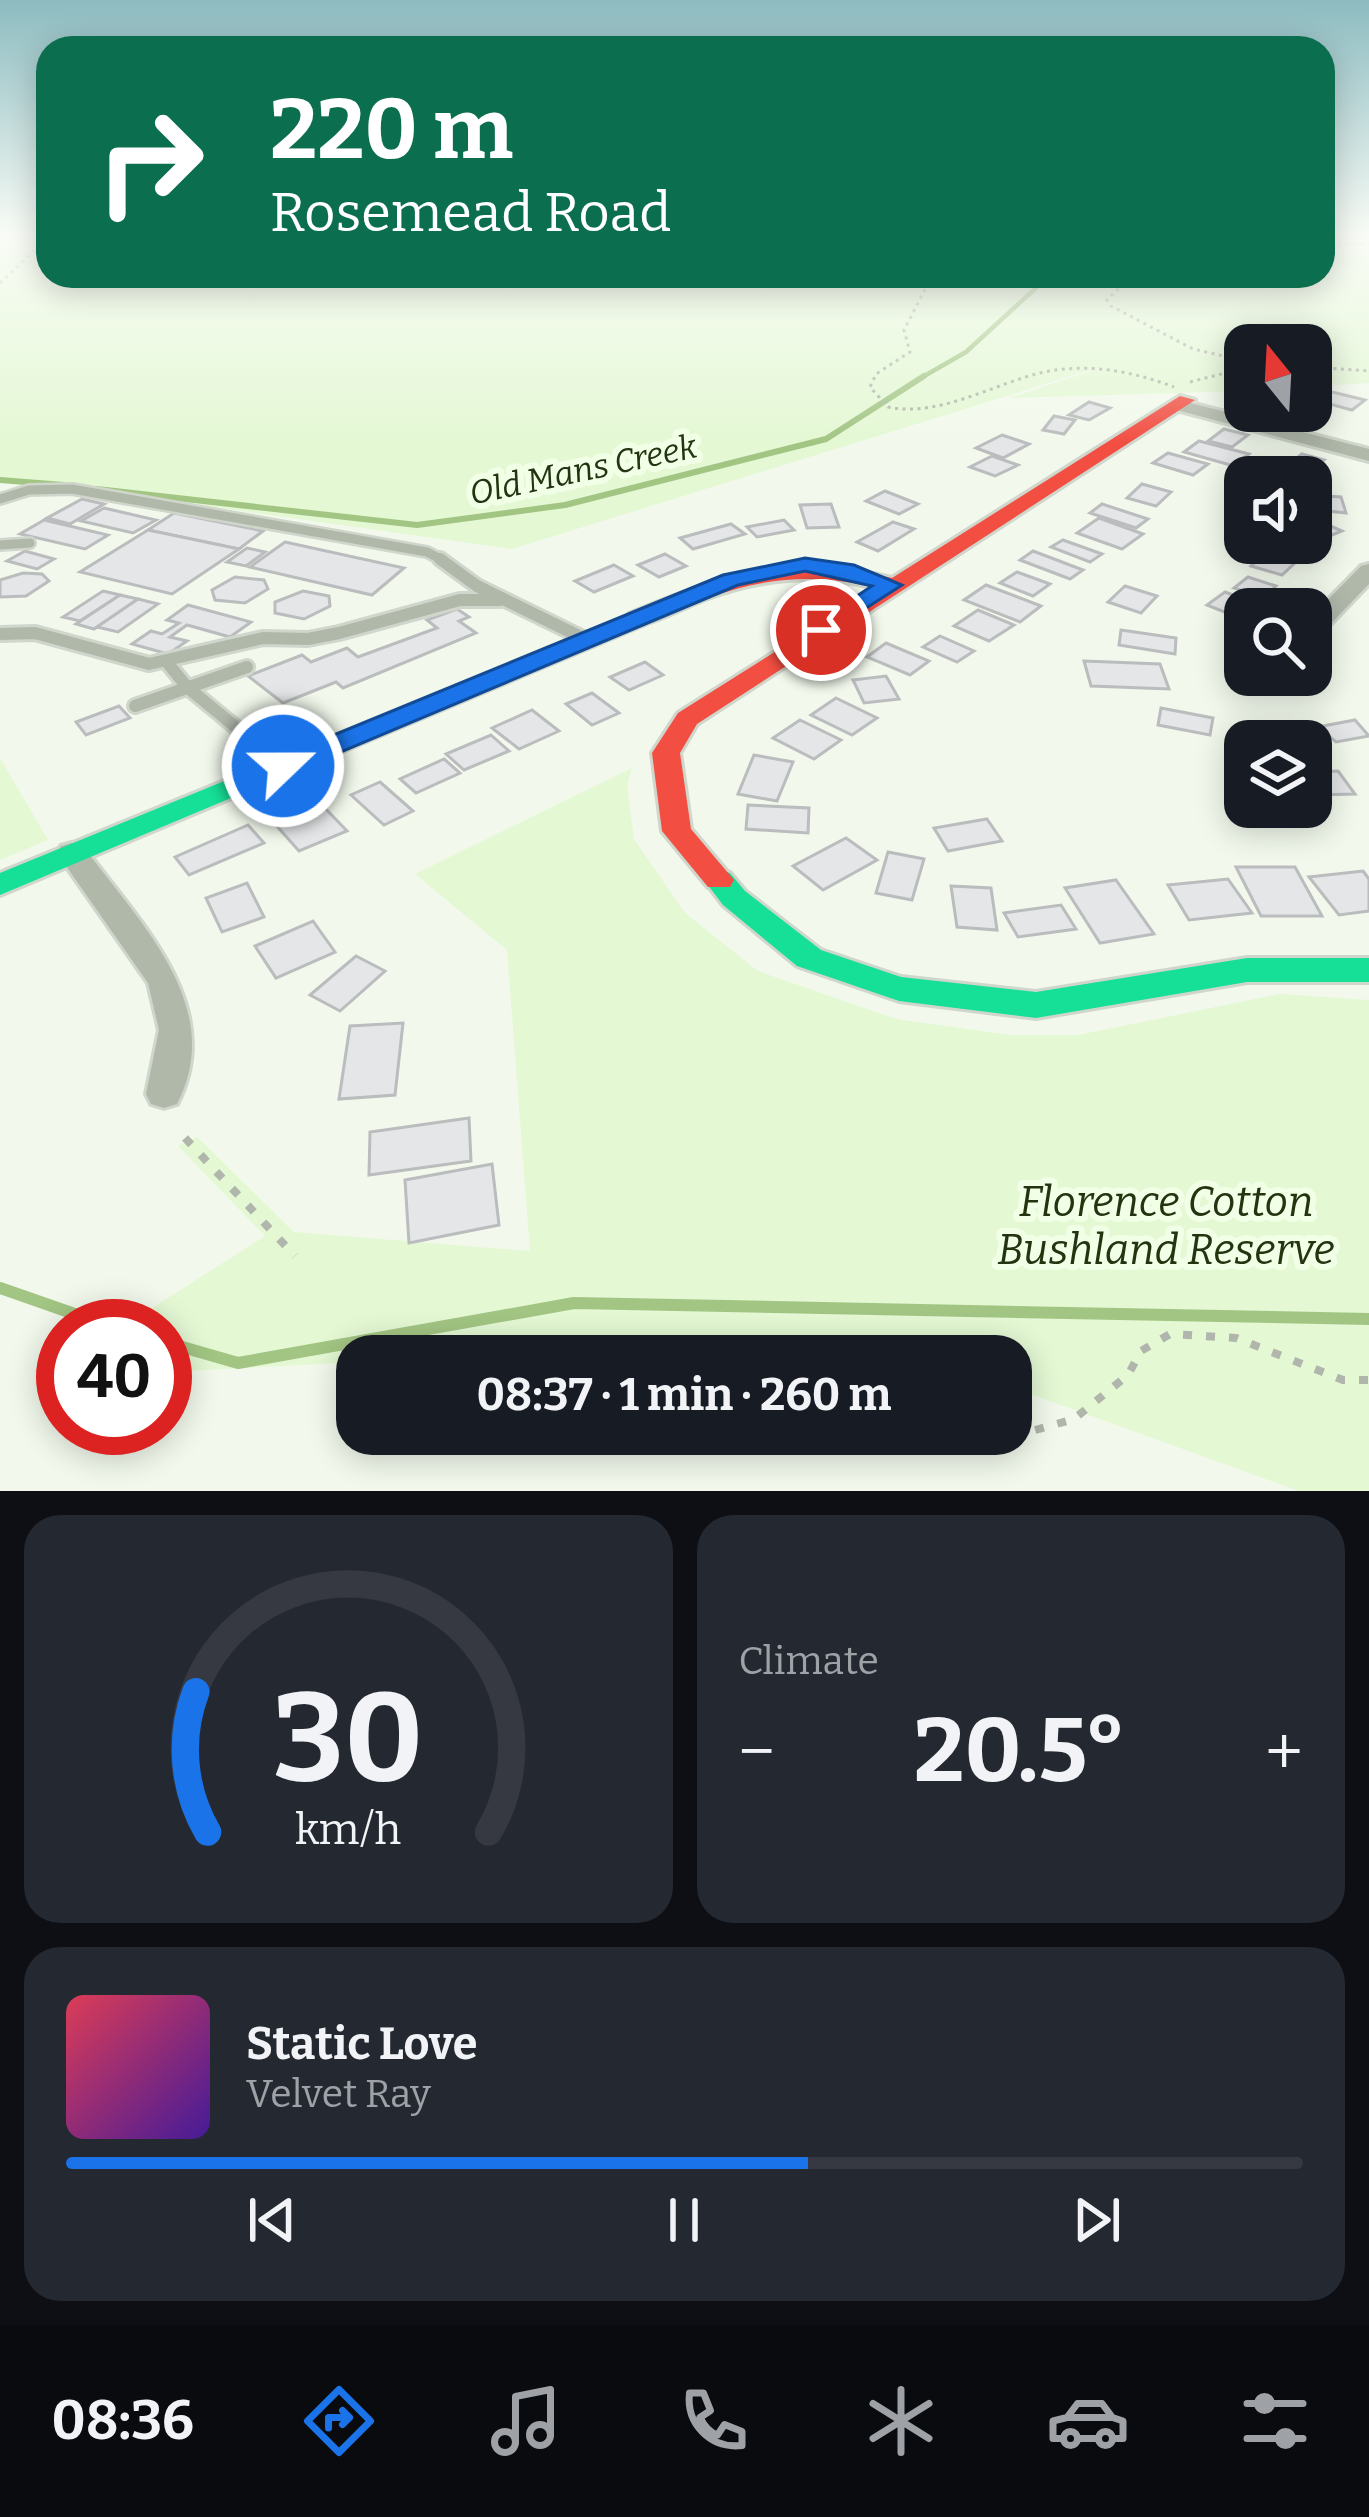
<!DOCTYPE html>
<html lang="en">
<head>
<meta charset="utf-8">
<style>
	body { margin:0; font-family:Bitter,serif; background:#242831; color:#f1f3f6; height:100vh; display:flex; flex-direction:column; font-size:45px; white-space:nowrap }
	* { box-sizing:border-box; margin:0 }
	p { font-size:39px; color:#9ea1a6 }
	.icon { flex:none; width:66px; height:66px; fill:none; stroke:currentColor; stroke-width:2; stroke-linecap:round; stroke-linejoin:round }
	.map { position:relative; height:1491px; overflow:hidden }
	.panel { display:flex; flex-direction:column; gap:24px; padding:24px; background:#0d0f14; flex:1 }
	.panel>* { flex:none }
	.top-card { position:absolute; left:36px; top:36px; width:1299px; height:252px; border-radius:36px; box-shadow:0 6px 30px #0003; background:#0b6e4f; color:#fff; overflow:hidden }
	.needle { width:78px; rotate:342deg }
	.controls { position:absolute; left:1224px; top:324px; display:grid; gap:24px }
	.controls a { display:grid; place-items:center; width:108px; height:108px; border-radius:24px; background:#171b24; box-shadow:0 6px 30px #0003; font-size:60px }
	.speed { position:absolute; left:36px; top:1299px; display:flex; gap:24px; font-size:60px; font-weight:700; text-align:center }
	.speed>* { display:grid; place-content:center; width:156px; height:156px; border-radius:50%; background:#171b24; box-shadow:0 6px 30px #0003; line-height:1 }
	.speed .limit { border:18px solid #d22; background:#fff; color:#111 }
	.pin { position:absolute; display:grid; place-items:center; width:102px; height:102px; color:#fff; margin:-51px; border:6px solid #fff; border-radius:50%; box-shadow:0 3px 12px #0007 }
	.me { position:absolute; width:132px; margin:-66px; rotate:68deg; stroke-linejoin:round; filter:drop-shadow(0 0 9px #0008) }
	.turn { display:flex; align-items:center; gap:42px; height:252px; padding:0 36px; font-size:54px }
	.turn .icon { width:156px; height:156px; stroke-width:2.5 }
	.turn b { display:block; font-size:84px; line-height:102px }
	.big { font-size:90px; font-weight:700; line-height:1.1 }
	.panel .card { flex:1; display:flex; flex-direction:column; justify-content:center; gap:18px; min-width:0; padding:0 42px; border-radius:36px; background:#242831 }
	.panel .dial { align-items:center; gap:0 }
	.dial svg { height:312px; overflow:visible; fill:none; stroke:#363941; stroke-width:7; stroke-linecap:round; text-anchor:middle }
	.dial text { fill:#f1f3f6; stroke:none }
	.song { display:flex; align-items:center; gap:36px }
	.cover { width:144px; height:144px; border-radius:18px; background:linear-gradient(135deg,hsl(350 70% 55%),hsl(260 70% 35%)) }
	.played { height:12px; border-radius:6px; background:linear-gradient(90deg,#1a73e8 60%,#363941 60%) }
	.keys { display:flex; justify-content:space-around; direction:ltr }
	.heat { display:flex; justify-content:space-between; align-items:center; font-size:66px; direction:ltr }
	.panel .tiles { flex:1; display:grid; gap:24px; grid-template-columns:1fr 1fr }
	.card:last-child { grid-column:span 2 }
	.trip { position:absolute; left:336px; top:1335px; width:696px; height:120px; border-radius:36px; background:#171b24; box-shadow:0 6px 30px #0003; font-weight:700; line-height:120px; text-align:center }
	.menu { display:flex; height:192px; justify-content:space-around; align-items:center; background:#090b0e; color:#9ea1a6 }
	.menu .icon { width:84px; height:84px }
	.menu .on { color:#1a73e8 }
	.menu b { font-size:54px; color:#f1f3f6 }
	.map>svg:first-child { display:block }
	.green { fill:#e4f8d4 }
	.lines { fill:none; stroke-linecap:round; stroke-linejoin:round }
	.stream-far2 { stroke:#a2c583; stroke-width:4.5 }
	.stream-far1 { stroke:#a2c583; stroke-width:6 }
	.stream { stroke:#a2c583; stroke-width:12 }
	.building { fill:#e4e6e7; stroke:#babcbd; stroke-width:3 }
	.lane-far1-casing { stroke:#d0d6cb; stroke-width:14 }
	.lane-casing { stroke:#d0d6cb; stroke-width:18 }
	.street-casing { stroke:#d0d6cb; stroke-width:6 }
	.fast-casing { stroke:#d0d6cb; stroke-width:6 }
	.jam-casing { stroke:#d0d6cb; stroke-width:6 }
	.path-far1 { stroke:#b0b6ab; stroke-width:3; stroke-dasharray:3 4.5; stroke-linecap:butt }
	.path { stroke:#b0b6ab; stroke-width:8; stroke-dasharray:9 14; stroke-linecap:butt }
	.lane-far1 { stroke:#b0b8aa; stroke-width:9 }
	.lane { stroke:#b0b8aa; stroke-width:12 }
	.street { fill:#b0b8aa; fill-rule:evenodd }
	.fast { fill:#16e098; fill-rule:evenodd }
	.jam { fill:#f24e42; fill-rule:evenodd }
	.route { fill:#1a73e8; stroke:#114b97; stroke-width:3 }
	.labels { text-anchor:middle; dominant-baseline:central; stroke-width:12; stroke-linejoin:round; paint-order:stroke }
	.far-water-label { font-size:33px; font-style:italic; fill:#223510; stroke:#f1ffe6 }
	.near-park-label { font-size:42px; font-style:italic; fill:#223510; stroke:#f1ffe6 }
</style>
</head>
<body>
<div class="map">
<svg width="1369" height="1491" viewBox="0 0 1369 1491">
	<rect width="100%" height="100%" fill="#f2f9ec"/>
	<g class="green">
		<polygon points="0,236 48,236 48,276 1323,276 1323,236 1369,236 1369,383 1311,387 1311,345 1245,345 1245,391 1009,398 1139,355 512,549 0,477"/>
		<polygon points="0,758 48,840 0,860"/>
		<polygon points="632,768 627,786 634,839 685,913 758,971 896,1019 1010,1035 1078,1035 1280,994 1369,1000 1369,1491 1299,1491 1011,1387 1011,1356 357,1356 357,1362 186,1371 165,1363 165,1326 124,1326 265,1236 178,1146 197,1137 294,1232 530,1251 507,950 415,874"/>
	</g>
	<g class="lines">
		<polyline class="stream-far2" points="919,379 966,352 1049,276"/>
		<g class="stream-far1">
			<polyline points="0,480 64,485"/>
			<polyline points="97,489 417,525 565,505 826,439 924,376"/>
		</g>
		<g class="stream">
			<polyline points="0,1288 109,1326"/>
			<polyline points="165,1342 238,1363 574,1303 1369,1319"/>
		</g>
	</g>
	<g class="building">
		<polygon points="1324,390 1365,400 1352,410 1311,399"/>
		<polygon points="1089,402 1110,408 1089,420 1069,415"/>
		<polygon points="1054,416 1075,420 1064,434 1043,430"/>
		<polygon points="1224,429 1248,435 1232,447 1208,441"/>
		<polygon points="1002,435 1029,444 1003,458 976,448"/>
		<polygon points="1199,441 1249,454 1234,466 1184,452"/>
		<polygon points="1168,453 1208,464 1193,475 1153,463"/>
		<polygon points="1302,454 1324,460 1310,471 1288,465"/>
		<polygon points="992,456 1018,465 995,476 970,467"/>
		<polygon points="1142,484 1171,492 1156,506 1127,498"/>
		<polygon points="885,491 918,504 899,514 866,501"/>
		<polygon points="1312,495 1341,497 1346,513 1318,510"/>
		<polygon points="82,499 104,504 70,524 47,518"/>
		<polygon points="831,504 839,527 807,528 800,505"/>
		<polygon points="1102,504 1148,519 1136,528 1090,513"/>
		<polygon points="104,508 156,520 133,533 81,521"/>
		<polygon points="174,513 263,531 239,549 148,530"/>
		<polygon points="1099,518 1143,534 1122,549 1077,533"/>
		<polygon points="1314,519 1342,531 1317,541 1311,538"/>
		<polygon points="44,520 108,535 85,549 20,534"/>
		<polygon points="784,520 794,530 757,537 747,527"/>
		<polygon points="893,522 914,529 878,551 857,542"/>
		<polygon points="731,524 745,534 693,549 680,538"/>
		<polygon points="148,530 239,549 172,594 80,572"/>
		<polygon points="1063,540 1102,554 1090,562 1051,547"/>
		<polygon points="285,542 404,568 372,595 250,567"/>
		<polygon points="1291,543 1320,553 1309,561 1257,544"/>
		<polygon points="247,548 265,552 246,566 227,562"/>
		<polygon points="1267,550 1298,560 1282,575 1251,566"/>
		<polygon points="25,551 54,559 37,569 7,561"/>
		<polygon points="1033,551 1083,570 1070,579 1020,560"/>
		<polygon points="665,554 686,566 659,577 638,565"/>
		<polygon points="614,565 633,576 594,592 575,581"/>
		<polygon points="1017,572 1050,584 1033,596 1000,583"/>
		<polygon points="23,573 42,574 49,581 26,596 0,597 0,580"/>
		<polygon points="235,577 264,580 268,589 245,603 215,600 212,590"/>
		<polygon points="1248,577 1276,586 1263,598 1234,588"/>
		<polygon points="986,585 1041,606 1020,622 964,600"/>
		<polygon points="1125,586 1157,596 1141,613 1108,602"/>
		<polygon points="103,591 120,595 80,621 63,617"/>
		<polygon points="303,591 329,596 330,606 304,619 275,613 275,602"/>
		<polygon points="1225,592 1254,603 1237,617 1207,605"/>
		<polygon points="120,595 138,599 94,629 76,624"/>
		<polygon points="138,599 158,604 118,632 97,627"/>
		<polygon points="188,605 251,622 230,637 187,625 170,637 187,641 168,654 132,644 151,631 162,634 179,623 167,620"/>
		<polygon points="457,609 469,617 459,621 476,633 343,688 336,682 283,703 248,676 302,655 311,662 347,648 358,657 437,628 427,620"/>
		<polygon points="978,610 1014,625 989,641 954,626"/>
		<polygon points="1121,630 1176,638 1175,654 1119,645"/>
		<polygon points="940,636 974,651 957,662 923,647"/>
		<polygon points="886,643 929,661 910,675 867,657"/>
		<polygon points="1084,661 1160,664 1169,689 1091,686"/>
		<polygon points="645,662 663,675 629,690 610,677"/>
		<polygon points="886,676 899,699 864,703 853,680"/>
		<polygon points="592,693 619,713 592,725 566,704"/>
		<polygon points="836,698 877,718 852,735 811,715"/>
		<polygon points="119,706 130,718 86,735 76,722"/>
		<polygon points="1161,708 1213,718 1210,735 1158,725"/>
		<polygon points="532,710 559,731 519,749 492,728"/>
		<polygon points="800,720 841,740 814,759 773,738"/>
		<polygon points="1355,720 1369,736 1336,742 1318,727"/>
		<polygon points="491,735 509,751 464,770 446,754"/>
		<polygon points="1227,738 1245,742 1245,759 1227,756"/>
		<polygon points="754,755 793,762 777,801 738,794"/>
		<polygon points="444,759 460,773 416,793 400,779"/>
		<polygon points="1338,771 1355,794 1311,795 1311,772"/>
		<polygon points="380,782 413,811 384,825 351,795"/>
		<polygon points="322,805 347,831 299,851 275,824"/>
		<polygon points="748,805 809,808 808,833 746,829"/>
		<polygon points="987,819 1002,841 948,851 934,828"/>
		<polygon points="248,825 264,843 189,875 175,857"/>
		<polygon points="846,838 877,860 823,890 793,866"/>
		<polygon points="888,852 924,859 912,900 876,893"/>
		<polygon points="1236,867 1295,867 1322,916 1261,916"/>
		<polygon points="1363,871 1369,879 1369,911 1339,915 1309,877"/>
		<polygon points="1228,879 1252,913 1189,920 1168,885"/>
		<polygon points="1116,880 1154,934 1100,943 1065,888"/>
		<polygon points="247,883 264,917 222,932 206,898"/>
		<polygon points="951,886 991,888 997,930 957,927"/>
		<polygon points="1061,905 1076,929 1018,937 1004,913"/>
		<polygon points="313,921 335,952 276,978 255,946"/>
		<polygon points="356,956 385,971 340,1011 310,995"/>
		<polygon points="403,1023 395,1095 339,1099 350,1026"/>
		<polygon points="469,1118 471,1161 369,1175 370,1132"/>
		<polygon points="492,1164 499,1225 409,1243 405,1180"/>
	</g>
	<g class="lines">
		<g class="lane-far1-casing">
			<g id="lane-far1">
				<polyline points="0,499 29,490 72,489 427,552 446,562"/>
				<polyline points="0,545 30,543"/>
			</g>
		</g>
		<g class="lane-casing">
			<g id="lane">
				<polyline points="440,559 477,586 587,640"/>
				<polyline points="0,634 35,633 149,664 263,638 308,639 339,633 460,600 500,600"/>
				<polyline points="166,661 187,687 283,766"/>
				<polyline points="135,706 247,667"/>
			</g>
		</g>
		<g class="street-casing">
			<g id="street">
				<polygon points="1179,400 1369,449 1369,461 1173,409 1173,401"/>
				<polygon points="1369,564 1369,584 1319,636 1311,638 1311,617 1361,566"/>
				<path d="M 72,843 L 83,846 C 137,920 228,1006 177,1104 L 164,1108 L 151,1104 L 146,1094 L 159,1030 L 148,983 L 57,853 L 61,846 Z"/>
			</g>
		</g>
		<g class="fast-casing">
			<g id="fast">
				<polygon points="637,612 649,619 645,624 0,895 0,873"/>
				<polygon points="719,870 730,873 745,891 821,950 901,977 1036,992 1247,958 1369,958 1369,982 1247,982 1036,1018 899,1001 797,966 723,905 704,880 708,873"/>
			</g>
		</g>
		<g class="jam-casing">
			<path id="jam" d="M 1180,396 L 1195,400 L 697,724 L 680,753 L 691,829 L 734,880 L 730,887 L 708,887 L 662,831 L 652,753 L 678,713 L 876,588 C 818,573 764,577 708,598 C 684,607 661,620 637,626 L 625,619 L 629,614 C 723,575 789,552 892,578 Z"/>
		</g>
		<g class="path-far1">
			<polyline points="1323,244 1369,244"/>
			<path d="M 932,276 L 904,330 L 910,352 L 876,374 L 870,387 L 888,407 C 939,418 995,383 1044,372 C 1088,363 1132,371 1174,387"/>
			<polyline points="1120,276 1123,284 1107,300 1111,306 1193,349 1245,361"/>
			<polyline points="0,283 48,238"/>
			<polyline points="1311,367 1369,371"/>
			<polyline points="1190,382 1245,368"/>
		</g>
		<g class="path">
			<polyline points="185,1138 295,1256"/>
			<polyline points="829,1434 1014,1436 1074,1419 1128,1375 1141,1351 1170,1334 1236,1338 1343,1380 1369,1380"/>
		</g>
		<use href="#lane-far1" class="lane-far1"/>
		<use href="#lane" class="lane"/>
		<use href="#street" class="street"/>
		<use href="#fast" class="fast"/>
		<use href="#jam" class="jam"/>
	</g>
	<linearGradient id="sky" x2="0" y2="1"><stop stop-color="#8cbbc0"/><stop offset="0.53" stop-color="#f9fcf6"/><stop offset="1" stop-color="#f9fcf6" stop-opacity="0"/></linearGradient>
	<rect width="1369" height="444" fill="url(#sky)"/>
	<polygon class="route" points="805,558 854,565 902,585 821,637 809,630 813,625 872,586 805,571 738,585 293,772 283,774 269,766 273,760 723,575"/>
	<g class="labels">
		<g class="far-water-label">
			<text transform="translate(583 470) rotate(-12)">Old Mans Creek</text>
		</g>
		<g class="near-park-label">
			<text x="1166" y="1202">Florence Cotton<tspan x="1166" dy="48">Bushland Reserve</tspan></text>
		</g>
	</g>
</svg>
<div class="controls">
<a><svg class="needle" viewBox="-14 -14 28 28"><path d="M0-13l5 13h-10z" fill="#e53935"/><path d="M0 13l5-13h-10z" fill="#9ea1a6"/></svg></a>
<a><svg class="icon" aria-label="sound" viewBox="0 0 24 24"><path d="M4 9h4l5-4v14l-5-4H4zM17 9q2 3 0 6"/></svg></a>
<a><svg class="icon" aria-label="search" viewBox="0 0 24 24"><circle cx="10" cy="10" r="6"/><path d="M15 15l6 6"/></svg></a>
<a><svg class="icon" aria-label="layers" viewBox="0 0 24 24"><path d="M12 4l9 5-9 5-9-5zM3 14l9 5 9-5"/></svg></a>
</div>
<div class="speed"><div class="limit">40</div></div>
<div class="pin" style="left:821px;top:630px;background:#d93025"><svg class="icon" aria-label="arrive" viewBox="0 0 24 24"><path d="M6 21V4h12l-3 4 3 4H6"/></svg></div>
<svg class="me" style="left:283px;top:766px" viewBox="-20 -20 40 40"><circle r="17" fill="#1a73e8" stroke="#fff" stroke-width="3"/><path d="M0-11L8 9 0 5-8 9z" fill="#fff"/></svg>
<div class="trip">08:37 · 1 min · 260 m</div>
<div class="top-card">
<div class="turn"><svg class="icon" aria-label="right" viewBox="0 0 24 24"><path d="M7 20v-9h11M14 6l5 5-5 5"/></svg><div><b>220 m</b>Rosemead Road</div></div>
</div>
</div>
<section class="panel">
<div class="tiles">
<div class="card dial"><svg viewBox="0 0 100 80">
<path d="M14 69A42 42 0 1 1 86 69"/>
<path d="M14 69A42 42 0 0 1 11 33" stroke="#1a73e8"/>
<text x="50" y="56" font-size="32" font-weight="700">30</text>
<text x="50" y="72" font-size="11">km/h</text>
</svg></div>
<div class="card"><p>Climate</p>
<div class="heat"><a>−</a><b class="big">20.5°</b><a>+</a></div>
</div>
<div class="card">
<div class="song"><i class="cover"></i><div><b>Static Love</b><p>Velvet Ray</p></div></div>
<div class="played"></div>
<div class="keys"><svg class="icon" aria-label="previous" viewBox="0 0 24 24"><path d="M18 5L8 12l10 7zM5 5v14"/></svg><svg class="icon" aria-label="pause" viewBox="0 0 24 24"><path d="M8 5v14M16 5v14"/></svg><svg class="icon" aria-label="next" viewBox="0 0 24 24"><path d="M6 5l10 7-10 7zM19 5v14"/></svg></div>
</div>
</div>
</section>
<nav class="menu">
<b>08:36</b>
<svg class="icon on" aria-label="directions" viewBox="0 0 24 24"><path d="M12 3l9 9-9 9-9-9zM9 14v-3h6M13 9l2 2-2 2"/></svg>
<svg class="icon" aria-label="music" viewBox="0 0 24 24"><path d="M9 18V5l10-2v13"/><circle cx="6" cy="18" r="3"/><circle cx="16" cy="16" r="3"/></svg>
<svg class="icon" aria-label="phone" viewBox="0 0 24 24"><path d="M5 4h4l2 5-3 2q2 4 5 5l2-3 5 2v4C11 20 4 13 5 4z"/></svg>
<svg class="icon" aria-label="climate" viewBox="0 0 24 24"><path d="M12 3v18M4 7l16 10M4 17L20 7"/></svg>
<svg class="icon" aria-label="car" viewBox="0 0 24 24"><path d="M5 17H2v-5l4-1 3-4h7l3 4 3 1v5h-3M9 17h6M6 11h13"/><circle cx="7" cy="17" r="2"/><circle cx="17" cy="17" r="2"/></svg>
<svg class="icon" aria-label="filters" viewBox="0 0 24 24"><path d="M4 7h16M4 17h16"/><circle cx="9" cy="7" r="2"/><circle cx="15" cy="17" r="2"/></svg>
</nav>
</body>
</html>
